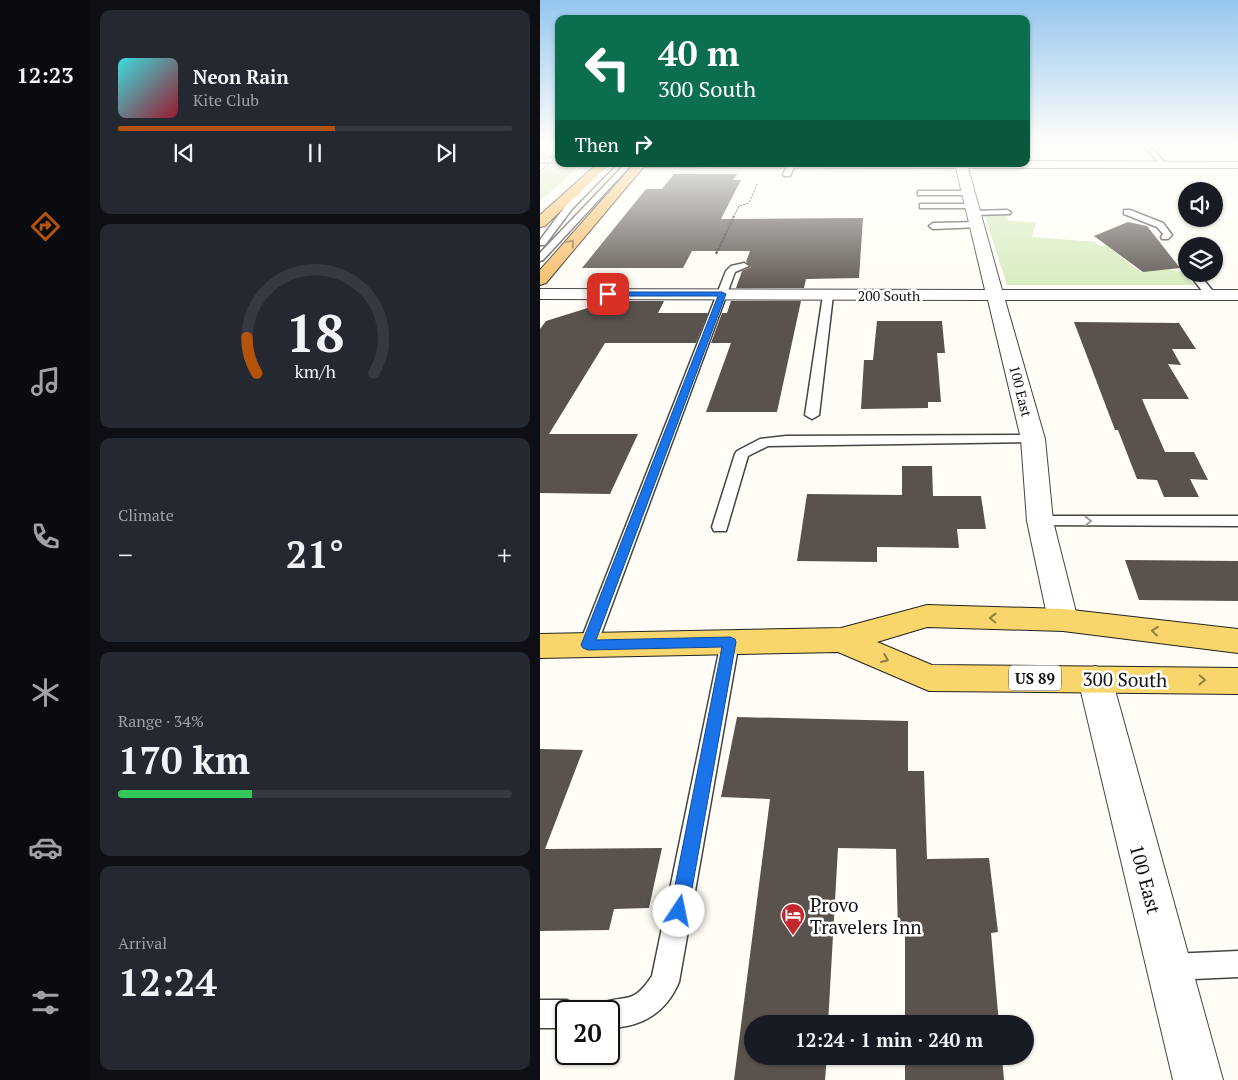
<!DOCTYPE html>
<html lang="en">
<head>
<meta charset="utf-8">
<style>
	body { margin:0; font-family:"PT Serif",serif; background:#242831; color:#f1f3f6; height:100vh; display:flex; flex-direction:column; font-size:19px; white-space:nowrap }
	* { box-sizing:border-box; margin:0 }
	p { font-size:16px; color:#9ea1a6 }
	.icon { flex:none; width:28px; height:28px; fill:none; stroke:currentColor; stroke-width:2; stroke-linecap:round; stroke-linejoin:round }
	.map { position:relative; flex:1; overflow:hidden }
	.details { display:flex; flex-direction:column; gap:10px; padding:10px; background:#0d0f14; width:450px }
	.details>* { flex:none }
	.top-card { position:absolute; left:15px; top:15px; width:475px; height:152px; border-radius:10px; box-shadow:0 1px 4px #0004; background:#0b6e4f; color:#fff; overflow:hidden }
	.fabs { position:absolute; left:638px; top:182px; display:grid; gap:10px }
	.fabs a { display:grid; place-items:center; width:45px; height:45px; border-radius:50%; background:#171b24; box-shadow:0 1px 4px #0004; font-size:25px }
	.speed { position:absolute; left:15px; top:1000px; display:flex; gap:10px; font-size:25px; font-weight:700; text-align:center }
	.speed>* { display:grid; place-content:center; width:65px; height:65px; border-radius:50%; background:#171b24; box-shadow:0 1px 4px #0004; line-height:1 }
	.speed .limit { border:2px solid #111; border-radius:8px; background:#fff; color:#111 }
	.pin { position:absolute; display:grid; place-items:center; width:42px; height:42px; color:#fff; margin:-21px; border-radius:10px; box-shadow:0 2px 8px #0006 }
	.me { position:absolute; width:55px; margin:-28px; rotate:11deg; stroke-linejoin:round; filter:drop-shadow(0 0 4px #0008) }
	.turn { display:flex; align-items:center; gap:18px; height:105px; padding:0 20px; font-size:22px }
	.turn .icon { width:65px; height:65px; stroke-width:2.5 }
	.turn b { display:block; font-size:35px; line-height:42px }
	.then { display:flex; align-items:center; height:48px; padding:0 20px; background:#0003; gap:10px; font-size:19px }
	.big { font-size:38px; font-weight:700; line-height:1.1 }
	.details .widget { flex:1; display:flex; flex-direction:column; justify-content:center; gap:8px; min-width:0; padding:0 18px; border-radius:10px; background:#242831 }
	.details .dial { align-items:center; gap:0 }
	.dial svg { height:130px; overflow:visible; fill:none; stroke:#363941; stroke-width:7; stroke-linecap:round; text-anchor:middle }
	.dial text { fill:#f1f3f6; stroke:none }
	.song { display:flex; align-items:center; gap:15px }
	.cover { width:60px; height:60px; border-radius:8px; background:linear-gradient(135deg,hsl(180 70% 55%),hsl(350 70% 35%)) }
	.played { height:5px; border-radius:2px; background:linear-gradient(90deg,#b45309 55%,#363941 55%) }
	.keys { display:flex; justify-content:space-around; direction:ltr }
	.heat { display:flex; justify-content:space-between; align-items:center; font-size:28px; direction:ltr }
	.charge { height:8px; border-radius:4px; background:linear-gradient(90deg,#34c759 34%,#363941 0) }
	.trip { position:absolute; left:204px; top:1015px; width:290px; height:50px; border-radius:25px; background:#171b24; box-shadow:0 1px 4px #0004; font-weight:700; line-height:50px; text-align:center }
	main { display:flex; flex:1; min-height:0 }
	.dock { display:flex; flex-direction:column; width:90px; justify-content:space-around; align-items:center; background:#090b0e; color:#9ea1a6 }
	.dock .icon { width:35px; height:35px }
	.dock .active { color:#b45309 }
	.dock b { font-size:22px; color:#f1f3f6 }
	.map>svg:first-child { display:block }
	.green { fill:#d5ebbd }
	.building { fill:#5a524d }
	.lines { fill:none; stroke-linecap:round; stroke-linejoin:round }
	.service-casing { stroke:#444; stroke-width:3 }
	.minor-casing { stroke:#444; stroke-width:2 }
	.primary-casing { stroke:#222; stroke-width:2 }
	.trunk-casing { stroke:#222; stroke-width:2 }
	.path-far1 { stroke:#333; stroke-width:1; stroke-dasharray:2.5 1; stroke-linecap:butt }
	.path { stroke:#333; stroke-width:2; stroke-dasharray:3 1; stroke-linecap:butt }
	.service { fill:#fff; fill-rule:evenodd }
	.minor { fill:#fff; fill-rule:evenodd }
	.primary { fill:#f9d66b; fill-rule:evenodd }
	.trunk { fill:#f7bc64; fill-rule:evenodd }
	.oneway { stroke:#906f3f }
	.oneway2 { stroke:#a0a0a0 }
	.oneway3 { stroke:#917d42 }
	.route { fill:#1a73e8; stroke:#114b97 }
	.labels { text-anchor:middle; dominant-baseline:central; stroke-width:5; stroke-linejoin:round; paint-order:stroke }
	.far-street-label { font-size:14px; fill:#111; stroke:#fff }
	.shield { fill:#fff; stroke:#585858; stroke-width:1 }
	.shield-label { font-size:15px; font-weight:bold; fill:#111 }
	.near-street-label { font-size:19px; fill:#111; stroke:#fff }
	.near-poi-label { font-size:19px; fill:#111; stroke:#fff; text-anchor:start }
</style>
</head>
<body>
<main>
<nav class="dock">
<b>12:23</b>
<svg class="icon active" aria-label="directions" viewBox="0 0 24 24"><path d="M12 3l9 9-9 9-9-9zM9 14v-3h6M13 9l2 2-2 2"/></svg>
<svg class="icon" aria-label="music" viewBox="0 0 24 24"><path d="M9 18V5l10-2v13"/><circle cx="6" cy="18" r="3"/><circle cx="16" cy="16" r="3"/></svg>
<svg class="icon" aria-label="phone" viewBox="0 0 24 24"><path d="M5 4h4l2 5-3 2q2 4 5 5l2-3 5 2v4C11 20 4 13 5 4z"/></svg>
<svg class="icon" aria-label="climate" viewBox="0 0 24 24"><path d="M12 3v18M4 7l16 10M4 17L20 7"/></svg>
<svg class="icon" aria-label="car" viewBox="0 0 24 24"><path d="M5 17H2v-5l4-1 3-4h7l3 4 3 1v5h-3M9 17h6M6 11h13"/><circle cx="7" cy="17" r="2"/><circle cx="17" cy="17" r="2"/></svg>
<svg class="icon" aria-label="filters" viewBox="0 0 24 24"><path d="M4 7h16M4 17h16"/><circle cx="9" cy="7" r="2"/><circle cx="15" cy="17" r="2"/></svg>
</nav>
<section class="details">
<div class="widget">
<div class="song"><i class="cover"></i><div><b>Neon Rain</b><p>Kite Club</p></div></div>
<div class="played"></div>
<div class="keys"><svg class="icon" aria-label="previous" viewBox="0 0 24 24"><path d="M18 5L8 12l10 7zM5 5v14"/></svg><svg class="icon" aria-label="pause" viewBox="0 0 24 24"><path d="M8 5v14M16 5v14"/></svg><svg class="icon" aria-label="next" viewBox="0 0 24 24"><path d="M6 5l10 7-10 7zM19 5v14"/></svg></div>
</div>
<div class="widget dial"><svg viewBox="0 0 100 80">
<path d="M14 69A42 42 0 1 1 86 69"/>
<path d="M14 69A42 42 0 0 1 8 47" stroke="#b45309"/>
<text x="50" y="56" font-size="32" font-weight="700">18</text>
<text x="50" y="72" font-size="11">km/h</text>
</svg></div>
<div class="widget"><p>Climate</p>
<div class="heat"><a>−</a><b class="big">21°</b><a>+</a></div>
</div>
<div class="widget"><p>Range · 34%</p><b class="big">170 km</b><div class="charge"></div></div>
<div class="widget"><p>Arrival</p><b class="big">12:24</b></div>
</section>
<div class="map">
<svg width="698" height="1080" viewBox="0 0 698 1080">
	<rect width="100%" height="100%" fill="#fffdf5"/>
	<g class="green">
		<polygon points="12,164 35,165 39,166 0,201 0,174"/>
		<polygon points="445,216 467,216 469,221 496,222 492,237 556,242 557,245 569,247 600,272 628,269 643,273 654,285 467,285"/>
	</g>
	<g class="building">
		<polygon points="134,174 197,174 193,180 201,180 181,219 323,218 319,278 266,279 264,288 196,288 202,271 211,267 206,262 210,251 152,251 143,268 42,268 106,189 122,189"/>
		<polygon points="588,222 607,226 640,268 603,272 554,236"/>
		<polygon points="70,301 124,301 118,313 168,313 156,343 65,343 9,434 98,434 70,494 0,493 0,329 6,321"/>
		<polygon points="191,301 261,301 237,412 166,412 191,343 171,343 182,313 187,313"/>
		<polygon points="337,321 402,321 405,353 397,353 401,402 388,402 388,408 321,409 324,360 333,360"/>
		<polygon points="534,322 639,323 656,349 632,349 641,365 628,364 649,399 602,399 625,452 654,452 668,480 650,479 659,497 624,497 617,480 597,479 578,430 575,430"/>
		<polygon points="362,466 392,466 393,496 441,496 446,529 417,529 419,548 337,547 337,562 257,561 267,494 362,495"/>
		<polygon points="585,560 698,561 698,601 599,600"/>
		<polygon points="197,717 368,721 368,771 384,771 387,859 449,858 458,932 451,933 459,1024 365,1024 365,934 358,934 356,849 298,848 288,1024 212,1024 212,1056 287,1056 285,1080 194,1080 230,799 181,797"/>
		<polygon points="0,749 43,750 5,849 122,848 109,908 74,909 69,930 0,931"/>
		<polygon points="365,1056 462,1056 464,1080 365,1080"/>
	</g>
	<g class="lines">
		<g class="service-casing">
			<g id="service">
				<polygon points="601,143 607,143 626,164 626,166 622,166"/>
				<polygon points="69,164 75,165 32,209 5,245 0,245 0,240 26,205"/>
				<polygon points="85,164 92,164 3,260 0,261 0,253"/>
				<polygon points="249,164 255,165 250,176 244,176 243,174"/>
				<polygon points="378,191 429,191 433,193 429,195 378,195"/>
				<polygon points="380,204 432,204 436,206 432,208 380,208"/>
				<polygon points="467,210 471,212 470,214 434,215 430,213 434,211"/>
				<polygon points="584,210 590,210 623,223 632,235 628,239 622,239 621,237 623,234 617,227 584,214"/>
				<polygon points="438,222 442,225 441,227 393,229 389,226 393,223"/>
				<polygon points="204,263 209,266 195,272 57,645 55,650 48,652 41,650 39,645 186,271 191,266"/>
				<polygon points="649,274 659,274 676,295 675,297 667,297"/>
				<polygon points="288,292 293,295 279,415 272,419 265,415 283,295"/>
				<polygon points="493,435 500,439 498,442 228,446 208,456 186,531 174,531 172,527 195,454 197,451 220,439 246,436"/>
				<polygon points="500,516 698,516 698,526 494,525 492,521 494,517"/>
				<path d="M 190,635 L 197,637 L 199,642 L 139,982 C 126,1013 102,1027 69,1028 L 69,1011 L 56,1011 L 59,1004 C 87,993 91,1007 112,976 L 181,642 L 183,637 Z"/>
				<polygon points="698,951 698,977 631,980 621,977 618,967 621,957 631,954"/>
				<polygon points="0,1000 26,1000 36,1004 39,1011 26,1011 26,1028 0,1028"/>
			</g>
		</g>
		<g class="minor-casing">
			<g id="minor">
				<polygon points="486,161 698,162 698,168 428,168 462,290 698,290 698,300 465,300 505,439 513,521 538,620 534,628 523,631 512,628 508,620 487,521 481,439 448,300 0,299 0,289 445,290 416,168 99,167 93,164 486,164"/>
				<polygon points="555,666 567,670 572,679 683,1080 633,1080 538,679 543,670"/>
			</g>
		</g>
		<g class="primary-casing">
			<polygon id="primary" points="387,605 523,609 698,629 698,653 523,631 387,627 337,642 392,665 698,668 698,694 389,691 298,652 0,658 0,634 301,628"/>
		</g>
		<g class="trunk-casing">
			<g id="trunk">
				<polygon points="57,164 69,164 5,226 0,227 0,215"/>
				<polygon points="94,164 106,164 6,283 0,285 0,270"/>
			</g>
		</g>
		<g class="path-far1">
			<polyline points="0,154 12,157 13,160 0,172"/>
			<polyline points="0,159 19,156"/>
			<polyline points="0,163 19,163"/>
			<polyline points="193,218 199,206 209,203 217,184"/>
		</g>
		<polyline class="path" points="176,254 194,216"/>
		<use href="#service" class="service"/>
		<use href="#minor" class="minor"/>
		<use href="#primary" class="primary"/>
		<use href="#trunk" class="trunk"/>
	</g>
	<defs><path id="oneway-chevron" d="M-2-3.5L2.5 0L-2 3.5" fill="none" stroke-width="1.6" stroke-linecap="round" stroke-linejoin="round" transform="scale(1.25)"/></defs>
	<use class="oneway" href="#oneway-chevron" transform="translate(31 243) rotate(-50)"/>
	<use class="oneway2" href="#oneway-chevron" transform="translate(548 521)"/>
	<g class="oneway3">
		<use href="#oneway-chevron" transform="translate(453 618) rotate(-179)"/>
		<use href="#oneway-chevron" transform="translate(615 631) rotate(-173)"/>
		<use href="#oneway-chevron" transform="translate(345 659) rotate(23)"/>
		<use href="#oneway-chevron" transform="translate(662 680) rotate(1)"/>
	</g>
	<linearGradient id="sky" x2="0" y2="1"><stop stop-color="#95c6ee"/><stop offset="0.49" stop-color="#fffefa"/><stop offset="1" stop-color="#fffefa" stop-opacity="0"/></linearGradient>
	<rect width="698" height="294" fill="url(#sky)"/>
	<polygon class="route" points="68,292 182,292 186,294 56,640 190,637 195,639 196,642 148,911 145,918 139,920 133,918 130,911 182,647 48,650 43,648 41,645 178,296 66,296 65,294"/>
	<defs>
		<g id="hotel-pin" transform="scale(1.25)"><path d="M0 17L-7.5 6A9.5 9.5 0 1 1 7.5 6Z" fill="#c4262e" stroke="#fff"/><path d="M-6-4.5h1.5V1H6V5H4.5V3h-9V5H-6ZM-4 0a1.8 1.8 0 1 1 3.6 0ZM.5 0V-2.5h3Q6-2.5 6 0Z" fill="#fff"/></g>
	</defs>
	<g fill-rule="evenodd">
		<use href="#hotel-pin" x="253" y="915"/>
	</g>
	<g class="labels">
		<g class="far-street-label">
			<text x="349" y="295">200 South</text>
			<text transform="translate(481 391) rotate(76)">100 East</text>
		</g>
		<rect class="shield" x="469" y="665.5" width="52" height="25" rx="4"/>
		<g class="shield-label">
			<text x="495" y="678">US 89</text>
		</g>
		<g class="near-street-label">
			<text transform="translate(585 679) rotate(1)">300 South</text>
			<text transform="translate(606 879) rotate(75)">100 East</text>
		</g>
		<g class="near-poi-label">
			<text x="270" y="904">Provo<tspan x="270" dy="22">Travelers Inn</tspan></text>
		</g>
	</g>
</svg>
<div class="fabs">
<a><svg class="icon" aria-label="sound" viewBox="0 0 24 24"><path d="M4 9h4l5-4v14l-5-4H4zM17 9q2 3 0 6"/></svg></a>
<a><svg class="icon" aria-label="layers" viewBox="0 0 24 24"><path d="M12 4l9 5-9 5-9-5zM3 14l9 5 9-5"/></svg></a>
</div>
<div class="speed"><div class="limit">20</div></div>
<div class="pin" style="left:68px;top:294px;background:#d93025"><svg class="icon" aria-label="arrive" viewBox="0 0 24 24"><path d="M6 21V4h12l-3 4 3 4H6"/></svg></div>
<svg class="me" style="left:139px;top:911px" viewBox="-20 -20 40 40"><circle r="19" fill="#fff"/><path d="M0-13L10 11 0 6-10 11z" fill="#1a73e8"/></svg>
<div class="trip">12:24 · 1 min · 240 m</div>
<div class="top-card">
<div class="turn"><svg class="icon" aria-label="left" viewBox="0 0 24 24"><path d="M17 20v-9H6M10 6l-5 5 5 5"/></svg><div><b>40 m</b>300 South</div></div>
<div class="then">Then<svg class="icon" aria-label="right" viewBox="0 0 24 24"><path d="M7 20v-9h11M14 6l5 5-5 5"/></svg></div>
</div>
</div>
</main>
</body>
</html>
